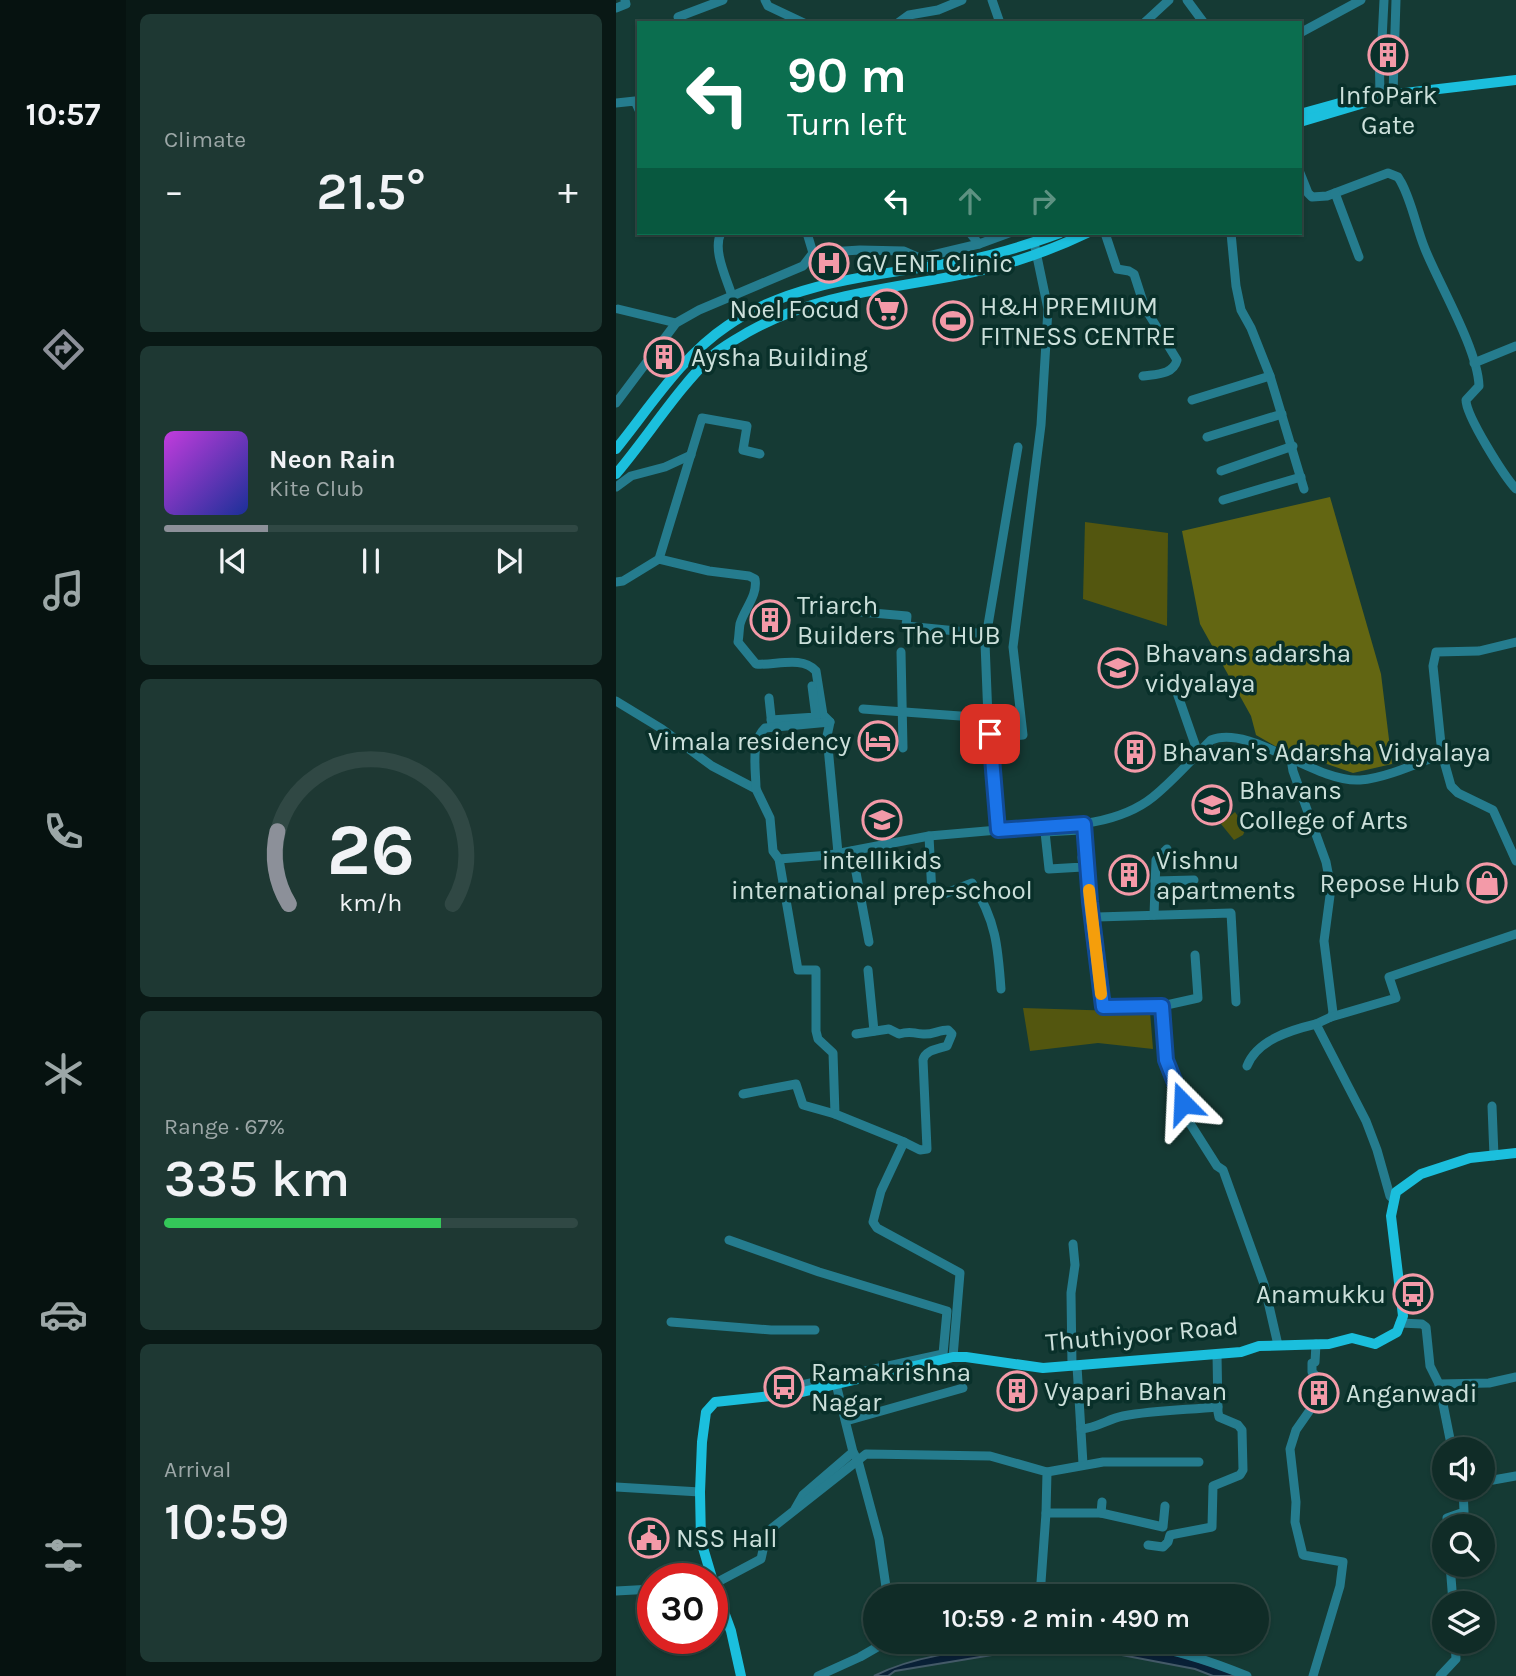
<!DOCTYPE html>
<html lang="en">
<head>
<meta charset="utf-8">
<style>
	body { margin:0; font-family:Karla,sans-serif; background:#1e3833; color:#f1f3f6; height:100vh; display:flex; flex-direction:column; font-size:26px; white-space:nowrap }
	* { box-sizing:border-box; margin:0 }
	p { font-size:23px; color:#9ca7a7 }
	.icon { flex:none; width:38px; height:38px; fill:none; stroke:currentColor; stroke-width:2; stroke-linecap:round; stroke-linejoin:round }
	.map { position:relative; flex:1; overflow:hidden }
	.panel { display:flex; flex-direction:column; gap:14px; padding:14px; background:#091815; width:490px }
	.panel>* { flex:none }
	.banner { position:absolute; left:21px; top:21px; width:665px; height:214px; border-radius:0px; box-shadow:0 2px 5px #0004,0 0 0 2px #304844; background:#0b6e4f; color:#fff; overflow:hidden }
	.fabs { position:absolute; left:816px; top:1437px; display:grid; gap:14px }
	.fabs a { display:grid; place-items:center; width:63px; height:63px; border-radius:50%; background:#102c27; box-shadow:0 2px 5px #0004,0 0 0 2px #304844; font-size:35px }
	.speed { position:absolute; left:21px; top:1563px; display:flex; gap:14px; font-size:35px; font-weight:700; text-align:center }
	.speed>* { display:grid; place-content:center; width:91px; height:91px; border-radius:50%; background:#102c27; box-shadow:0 2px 5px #0004,0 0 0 2px #304844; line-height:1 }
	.speed .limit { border:10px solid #d22; background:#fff; color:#111 }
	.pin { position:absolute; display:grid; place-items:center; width:60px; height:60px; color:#fff; margin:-30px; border-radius:14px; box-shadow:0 4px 10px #0006 }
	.me { position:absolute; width:77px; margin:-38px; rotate:339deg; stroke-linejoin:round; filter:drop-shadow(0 0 5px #0008) }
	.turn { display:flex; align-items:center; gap:24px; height:147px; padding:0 35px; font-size:32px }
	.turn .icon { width:91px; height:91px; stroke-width:2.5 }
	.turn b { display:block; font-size:49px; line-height:60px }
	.lanes { display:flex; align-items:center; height:66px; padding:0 35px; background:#0003; justify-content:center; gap:35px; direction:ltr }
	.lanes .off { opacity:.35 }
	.big { font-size:52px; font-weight:600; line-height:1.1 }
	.panel .card { flex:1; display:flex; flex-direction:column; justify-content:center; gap:10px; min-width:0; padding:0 24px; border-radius:10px; background:#1e3833 }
	.panel .dial { align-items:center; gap:0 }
	.dial svg { height:182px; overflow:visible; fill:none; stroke:#304844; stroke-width:7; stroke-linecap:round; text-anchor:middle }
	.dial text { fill:#f1f3f6; stroke:none }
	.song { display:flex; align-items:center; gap:21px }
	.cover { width:84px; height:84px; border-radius:10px; background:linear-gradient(135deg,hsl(290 70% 55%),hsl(230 70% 35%)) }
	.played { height:7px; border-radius:4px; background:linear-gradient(90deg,#8c9099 25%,#304844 25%) }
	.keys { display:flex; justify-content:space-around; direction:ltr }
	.heat { display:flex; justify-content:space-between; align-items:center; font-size:38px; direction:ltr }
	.charge { height:10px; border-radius:5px; background:linear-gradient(90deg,#34c759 67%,#304844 0) }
	.trip { position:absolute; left:247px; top:1584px; width:406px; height:70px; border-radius:35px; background:#102c27; box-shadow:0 2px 5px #0004,0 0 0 2px #304844; font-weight:600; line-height:70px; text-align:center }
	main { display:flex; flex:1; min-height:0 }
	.tabs { display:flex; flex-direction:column; width:126px; justify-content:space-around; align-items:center; background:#061210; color:#9ca7a7 }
	.tabs .icon { width:49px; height:49px }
	.tabs .selected { color:#8c9099 }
	.tabs b { font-size:32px; color:#f1f3f6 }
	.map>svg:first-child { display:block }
	.green { fill:#53560f }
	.forest { fill:#636612 }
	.water { fill:#092036; stroke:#445a68; stroke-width:2 }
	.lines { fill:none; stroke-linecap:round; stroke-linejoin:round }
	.minor-tunnel { stroke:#30534d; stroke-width:9; stroke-dasharray:9 4.5; stroke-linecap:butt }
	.minor { stroke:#257c8e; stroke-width:9 }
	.major { stroke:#1bbfdd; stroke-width:10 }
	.route-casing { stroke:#114b97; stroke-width:18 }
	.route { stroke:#1a73e8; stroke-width:12 }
	.slow { stroke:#f59e0b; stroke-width:12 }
	.labels { text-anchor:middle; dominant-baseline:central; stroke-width:7; stroke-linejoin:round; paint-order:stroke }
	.poi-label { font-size:26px; fill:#cce0db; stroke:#09302a; text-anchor:start }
	.street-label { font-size:26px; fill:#cce0db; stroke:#09302a }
</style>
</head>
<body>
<main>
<nav class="tabs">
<b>10:57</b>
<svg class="icon selected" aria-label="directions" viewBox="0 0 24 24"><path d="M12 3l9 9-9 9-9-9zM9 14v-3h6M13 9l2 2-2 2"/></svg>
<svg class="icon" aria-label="music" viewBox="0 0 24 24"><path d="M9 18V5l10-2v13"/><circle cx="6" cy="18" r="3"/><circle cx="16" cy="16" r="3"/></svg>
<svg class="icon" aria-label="phone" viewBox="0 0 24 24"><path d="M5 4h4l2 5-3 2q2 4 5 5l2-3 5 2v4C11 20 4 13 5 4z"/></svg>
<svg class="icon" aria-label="climate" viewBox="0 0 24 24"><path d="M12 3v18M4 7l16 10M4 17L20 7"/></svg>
<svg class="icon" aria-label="car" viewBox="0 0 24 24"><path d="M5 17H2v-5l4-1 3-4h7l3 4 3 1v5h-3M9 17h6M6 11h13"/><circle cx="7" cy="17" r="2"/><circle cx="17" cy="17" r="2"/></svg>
<svg class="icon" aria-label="filters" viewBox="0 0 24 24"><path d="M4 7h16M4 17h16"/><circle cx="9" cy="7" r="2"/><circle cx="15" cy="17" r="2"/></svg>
</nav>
<section class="panel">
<div class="card"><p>Climate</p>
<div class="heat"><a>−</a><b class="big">21.5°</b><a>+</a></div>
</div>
<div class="card">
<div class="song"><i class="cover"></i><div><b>Neon Rain</b><p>Kite Club</p></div></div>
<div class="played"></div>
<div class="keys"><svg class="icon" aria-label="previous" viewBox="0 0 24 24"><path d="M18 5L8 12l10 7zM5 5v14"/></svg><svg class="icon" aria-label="pause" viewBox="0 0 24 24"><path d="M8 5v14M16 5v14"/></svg><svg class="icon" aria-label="next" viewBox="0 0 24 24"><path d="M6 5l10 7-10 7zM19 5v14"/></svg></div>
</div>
<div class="card dial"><svg viewBox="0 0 100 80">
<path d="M14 69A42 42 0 1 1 86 69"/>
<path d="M14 69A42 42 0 0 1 9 37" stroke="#8c9099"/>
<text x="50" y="56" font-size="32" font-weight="700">26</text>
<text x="50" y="72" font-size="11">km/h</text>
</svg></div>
<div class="card"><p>Range · 67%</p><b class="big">335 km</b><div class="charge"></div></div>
<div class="card"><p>Arrival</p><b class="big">10:59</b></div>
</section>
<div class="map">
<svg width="900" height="1676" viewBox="0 0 900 1676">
	<rect width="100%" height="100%" fill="#153a34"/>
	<g class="green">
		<polygon points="469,522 552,533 551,626 467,599"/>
		<polygon points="619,812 630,828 627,835 618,840 605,824"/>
		<polygon points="407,1008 534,1012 537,1049 482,1043 414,1051"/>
	</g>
	<polygon class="forest" points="714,497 765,674 776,764 737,773 659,746 640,735 635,716 584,624 566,531"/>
	<path class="water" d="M 414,1644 C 452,1644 491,1643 529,1649 C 561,1653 593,1664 623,1676 L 597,1676 L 579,1669 L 490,1652 L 407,1650 L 279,1671 L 272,1676 L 258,1676 C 305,1652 363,1650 414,1644 Z"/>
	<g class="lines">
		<polyline class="minor-tunnel" points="767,60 768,51"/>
		<g class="minor">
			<polyline points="149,0 152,6 188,23"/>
			<polyline points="376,0 384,23"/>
			<polyline points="571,0 588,23"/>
			<polyline points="0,8 10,4 9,0"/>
			<polyline points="62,17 107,0"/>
			<polyline points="282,23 293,15 322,10 346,0"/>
			<polyline points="528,23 553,0"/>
			<polyline points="684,33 745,0"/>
			<polyline points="777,93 780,0"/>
			<polyline points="764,95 763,45 766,40 768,0"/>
			<polyline points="0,103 19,101 23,110"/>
			<path d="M 684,173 L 692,193 L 696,197 L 711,196 L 772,173 L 782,177 L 785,182 C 796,202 800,227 809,249 C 823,284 862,350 863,386 L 850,400 C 850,416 888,476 900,489"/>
			<polyline points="719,193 743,257"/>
			<path d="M 105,233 C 96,250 111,279 116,296"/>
			<polyline points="191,233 197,253"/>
			<polyline points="354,233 363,244"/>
			<path d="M 489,233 L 501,269 L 513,271 L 518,274 L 529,308 L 561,360 C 557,375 540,374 527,376"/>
			<polyline points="615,233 620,286 625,310 635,328 654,376 688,489"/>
			<polyline points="2,309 60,323"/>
			<polyline points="858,363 900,346"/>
			<polyline points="576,400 654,376"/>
			<polyline points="0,403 60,323 83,310 187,266 197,253 244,250 288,251 304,258 363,244 393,233"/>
			<polyline points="591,437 666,414"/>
			<path d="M 402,447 L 369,643 L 372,718 L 382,830 C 432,826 496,830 537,797 C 558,780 576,759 595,740 C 635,724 699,783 744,780 C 770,778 802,763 826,754 L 835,786 L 842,793 L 877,810 L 900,861"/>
			<polyline points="605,471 677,446"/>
			<polyline points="0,487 15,476 49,467 75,455"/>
			<polyline points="607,500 685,477"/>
			<polyline points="43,559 86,418 131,426 127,450 144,454"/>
			<path d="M 0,582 L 7,581 L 43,559 L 93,571 L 133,576 L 139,579 C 142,596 128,609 124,624 C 123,630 123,637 122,642 L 140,664 C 158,666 186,655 200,671 L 207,715 L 214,722 L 211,736 L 222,853"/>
			<polyline points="245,612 291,616 290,626 371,634"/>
			<polyline points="285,652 287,748"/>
			<polyline points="559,687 582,753"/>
			<polyline points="153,698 156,726"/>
			<polyline points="0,701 46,729 96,766 140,789 154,818 157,851 163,859 214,855 313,836 382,830"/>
			<polyline points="247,709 372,718"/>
			<polyline points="155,720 200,717 196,686"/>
			<polyline points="390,737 407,735 397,647 425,425 432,309 419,247"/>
			<polyline points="826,754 817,666 820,652 863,651 900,642"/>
			<polyline points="675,759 677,771 710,862 715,888 708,941 717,1013 715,1017 700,1024 750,1121 761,1150 774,1196 778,1200"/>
			<path d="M 140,789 C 140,770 134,742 149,728 L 214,722"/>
			<polyline points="468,824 474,902 477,912 481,917 615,913 620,1002"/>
			<polyline points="464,830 429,832 433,869 467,867 466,857"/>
			<path d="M 313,836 L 316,895 L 328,894 L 356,883 C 380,920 382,947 385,989"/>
			<polyline points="236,851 253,942"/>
			<polyline points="163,859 182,970 200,970 200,1031 202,1039 217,1053 219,1114 288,1142 265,1191 257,1222 261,1228 344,1273 337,1357"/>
			<polyline points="539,881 578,880"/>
			<polyline points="477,912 487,1007 546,1006 550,1060 575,1125 601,1166 607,1170 648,1284 662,1345"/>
			<polyline points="538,915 540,860 551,849"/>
			<polyline points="252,970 258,1031"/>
			<polyline points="546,1006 582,998 579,955"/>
			<polyline points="715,1017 780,998 773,977 900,934"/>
			<path d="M 240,1034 L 273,1029 L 283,1034 C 297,1030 296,1034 307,1034 C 316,1035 323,1030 332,1030 L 336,1034 L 331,1046 C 322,1049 309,1050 307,1060 L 311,1149 L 304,1150 L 288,1142"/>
			<path d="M 631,1066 C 641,1040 675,1030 700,1024"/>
			<polyline points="127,1094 180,1084 187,1105 219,1114"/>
			<polyline points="876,1106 878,1156"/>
			<polyline points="113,1240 203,1272 331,1311 327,1354 181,1386 182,1393"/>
			<polyline points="55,1322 155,1330 199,1330"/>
			<polyline points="784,1323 806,1324 810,1327 814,1366 823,1384 873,1383 900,1377"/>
			<polyline points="456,1366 455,1293 459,1265 457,1244"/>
			<polyline points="461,1366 467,1464"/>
			<polyline points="220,1384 237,1452 242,1461 263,1539 270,1587 273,1596"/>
			<polyline points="823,1384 836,1449"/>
			<polyline points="230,1421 347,1388"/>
			<path d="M 465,1429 C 481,1428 492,1419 507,1416 C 539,1410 570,1410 602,1407"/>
			<polyline points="431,1472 487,1462 583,1462"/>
			<polyline points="866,1482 900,1476"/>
			<polyline points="0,1487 84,1492"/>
			<polyline points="179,1509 187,1495 237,1452"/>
			<polyline points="485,1513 547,1527 549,1506"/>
			<polyline points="832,1526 831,1518 848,1512 847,1488"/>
			<polyline points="532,1545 547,1547 552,1542 554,1535 596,1527 597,1486 624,1475 627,1470 626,1430 622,1425 603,1417 602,1412 601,1354"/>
			<polyline points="834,1564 837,1603"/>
			<polyline points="96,1585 145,1559 151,1532 250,1454 374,1456 431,1472 430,1513 485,1513 486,1502"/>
			<polyline points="0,1591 37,1589"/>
			<polyline points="424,1596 430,1513"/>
			<path d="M 487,1642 C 502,1643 517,1644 531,1646 C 566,1651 599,1663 631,1676"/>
			<polyline points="202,1676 244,1657 270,1642"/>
			<polyline points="697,1676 724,1586 727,1562 687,1555 679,1522 680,1502 674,1449 680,1430 694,1410 699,1375 696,1372 696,1363 699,1362 700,1344"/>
			<polyline points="824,1676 840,1659 839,1642"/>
		</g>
		<g class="major">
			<polyline points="684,114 756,94 763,96 900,80"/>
			<polyline points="684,122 748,103"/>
			<path d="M 0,449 C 34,407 66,356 111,326 C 180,278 272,275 352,260 C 383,254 414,244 444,233"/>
			<path d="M 0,474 C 33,435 61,389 98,354 C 109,345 122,338 134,331 C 209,289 295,288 376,268 C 409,259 440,248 471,233"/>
			<polyline points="96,1578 85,1541 84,1492 86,1442 90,1412 99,1402 182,1393 337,1357 350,1357 427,1368 625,1352 643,1346 713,1344 736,1338 759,1344 781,1332 787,1316 775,1216 780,1192 805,1174 854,1158 900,1153"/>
			<polyline points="96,1579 115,1631 125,1676"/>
		</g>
	</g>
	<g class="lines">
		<g class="route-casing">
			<polyline id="route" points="374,734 382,830 468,824 474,902 487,1007 546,1006 550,1060 567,1103"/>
		</g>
		<use href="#route" class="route"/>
		<polyline class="slow" points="473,890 485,994"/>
	</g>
	<defs>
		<g id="building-ring" transform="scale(2.0125)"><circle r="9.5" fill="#09302a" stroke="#f39aa8" stroke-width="1.5"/><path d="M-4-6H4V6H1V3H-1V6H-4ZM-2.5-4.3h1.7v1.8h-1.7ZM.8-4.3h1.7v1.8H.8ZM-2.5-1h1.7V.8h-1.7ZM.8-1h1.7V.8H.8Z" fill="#f39aa8"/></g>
		<g id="hospital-ring" transform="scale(2.0125)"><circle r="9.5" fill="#09302a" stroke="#f39aa8" stroke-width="1.5"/><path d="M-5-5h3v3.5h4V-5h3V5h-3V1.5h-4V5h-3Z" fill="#f39aa8"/></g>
		<g id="supermarket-ring" transform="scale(2.0125)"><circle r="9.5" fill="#09302a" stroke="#f39aa8" stroke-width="1.5"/><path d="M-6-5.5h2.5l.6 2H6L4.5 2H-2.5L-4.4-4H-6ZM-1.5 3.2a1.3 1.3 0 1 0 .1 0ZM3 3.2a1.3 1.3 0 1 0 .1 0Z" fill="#f39aa8"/></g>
		<g id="stadium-ring" transform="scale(2.0125)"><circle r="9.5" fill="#09302a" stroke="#f39aa8" stroke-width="1.5"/><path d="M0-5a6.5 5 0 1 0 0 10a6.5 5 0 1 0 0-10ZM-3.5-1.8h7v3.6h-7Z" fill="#f39aa8"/></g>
		<g id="school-ring" transform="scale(2.0125)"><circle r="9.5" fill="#09302a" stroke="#f39aa8" stroke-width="1.5"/><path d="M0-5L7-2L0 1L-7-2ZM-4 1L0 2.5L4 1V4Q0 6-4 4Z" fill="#f39aa8"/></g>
		<g id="hotel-ring" transform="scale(2.0125)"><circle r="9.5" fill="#09302a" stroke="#f39aa8" stroke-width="1.5"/><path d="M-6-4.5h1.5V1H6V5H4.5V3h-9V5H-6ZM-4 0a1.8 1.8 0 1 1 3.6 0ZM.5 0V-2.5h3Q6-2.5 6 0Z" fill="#f39aa8"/></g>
		<g id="university-ring" transform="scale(2.0125)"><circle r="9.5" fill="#09302a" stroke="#f39aa8" stroke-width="1.5"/><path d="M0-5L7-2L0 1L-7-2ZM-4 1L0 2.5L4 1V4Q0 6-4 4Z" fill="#f39aa8"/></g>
		<g id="shop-ring" transform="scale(2.0125)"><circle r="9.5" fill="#09302a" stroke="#f39aa8" stroke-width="1.5"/><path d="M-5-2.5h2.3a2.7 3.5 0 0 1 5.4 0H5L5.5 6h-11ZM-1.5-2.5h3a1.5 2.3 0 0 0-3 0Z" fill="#f39aa8"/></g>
		<g id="bus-ring" transform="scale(2.0125)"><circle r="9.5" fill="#09302a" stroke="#f39aa8" stroke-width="1.5"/><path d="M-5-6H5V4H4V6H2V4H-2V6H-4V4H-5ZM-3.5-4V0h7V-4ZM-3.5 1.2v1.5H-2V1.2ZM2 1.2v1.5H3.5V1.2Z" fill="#f39aa8"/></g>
		<g id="civic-ring" transform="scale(2.0125)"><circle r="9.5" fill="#09302a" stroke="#f39aa8" stroke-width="1.5"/><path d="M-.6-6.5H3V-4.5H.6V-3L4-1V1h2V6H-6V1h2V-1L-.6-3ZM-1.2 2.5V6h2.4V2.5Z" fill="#f39aa8"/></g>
	</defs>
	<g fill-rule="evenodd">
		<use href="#building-ring" x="772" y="55"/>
		<use href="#hospital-ring" x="213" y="263"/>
		<use href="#supermarket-ring" x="271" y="309"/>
		<use href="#stadium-ring" x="337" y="321"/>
		<use href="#building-ring" x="48" y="357"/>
		<use href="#building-ring" x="154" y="620"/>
		<use href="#school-ring" x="502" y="668"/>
		<use href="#hotel-ring" x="262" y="741"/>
		<use href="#building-ring" x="519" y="752"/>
		<use href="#university-ring" x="596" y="805"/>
		<use href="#school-ring" x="266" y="820"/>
		<use href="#building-ring" x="513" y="875"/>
		<use href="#shop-ring" x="871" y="883"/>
		<use href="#bus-ring" x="797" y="1294"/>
		<use href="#bus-ring" x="168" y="1387"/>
		<use href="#building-ring" x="401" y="1391"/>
		<use href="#building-ring" x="703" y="1393"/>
		<use href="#civic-ring" x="33" y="1538"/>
	</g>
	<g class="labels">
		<g class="poi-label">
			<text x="772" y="95" text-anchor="middle">InfoPark<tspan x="772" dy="30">Gate</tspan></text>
			<text x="240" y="263">GV ENT Clinic</text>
			<text x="364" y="306">H&amp;H PREMIUM<tspan x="364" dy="30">FITNESS CENTRE</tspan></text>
			<text x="244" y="309" text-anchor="end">Noel Focud</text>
			<text x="75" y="357">Aysha Building</text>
			<text x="181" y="605">Triarch<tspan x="181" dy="30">Builders The HUB</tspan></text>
			<text x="529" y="653">Bhavans adarsha<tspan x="529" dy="30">vidyalaya</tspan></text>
			<text x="235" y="741" text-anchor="end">Vimala residency</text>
			<text x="546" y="752">Bhavan's Adarsha Vidyalaya</text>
			<text x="623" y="790">Bhavans<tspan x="623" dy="30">College of Arts</tspan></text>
			<text x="266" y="860" text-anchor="middle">intellikids<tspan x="266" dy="30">international prep-school</tspan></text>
			<text x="540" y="860">Vishnu<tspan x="540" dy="30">apartments</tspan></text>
			<text x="844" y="883" text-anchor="end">Repose Hub</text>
			<text x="770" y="1294" text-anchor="end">Anamukku</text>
			<text x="195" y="1372">Ramakrishna<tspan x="195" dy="30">Nagar</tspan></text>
			<text x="428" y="1391">Vyapari Bhavan</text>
			<text x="730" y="1393">Anganwadi</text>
			<text x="60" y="1538">NSS Hall</text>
		</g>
		<g class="street-label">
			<text transform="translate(526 1334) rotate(-5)">Thuthiyoor Road</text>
		</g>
	</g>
</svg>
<div class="fabs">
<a><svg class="icon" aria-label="sound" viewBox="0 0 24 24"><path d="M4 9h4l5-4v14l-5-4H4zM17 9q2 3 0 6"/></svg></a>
<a><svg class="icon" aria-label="search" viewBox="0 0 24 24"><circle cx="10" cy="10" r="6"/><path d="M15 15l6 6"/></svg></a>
<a><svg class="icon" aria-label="layers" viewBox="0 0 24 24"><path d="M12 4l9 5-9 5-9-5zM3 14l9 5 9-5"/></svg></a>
</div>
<div class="speed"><div class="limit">30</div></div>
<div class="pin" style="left:374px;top:734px;background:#d93025"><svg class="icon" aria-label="arrive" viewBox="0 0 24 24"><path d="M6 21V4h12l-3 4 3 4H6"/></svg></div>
<svg class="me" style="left:567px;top:1103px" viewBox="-20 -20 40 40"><path d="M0-17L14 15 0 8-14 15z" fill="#1a73e8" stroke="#fff" stroke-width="4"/></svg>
<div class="trip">10:59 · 2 min · 490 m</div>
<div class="banner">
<div class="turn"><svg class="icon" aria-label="left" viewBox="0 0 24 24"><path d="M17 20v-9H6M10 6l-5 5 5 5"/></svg><div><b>90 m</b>Turn left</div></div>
<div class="lanes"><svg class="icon" aria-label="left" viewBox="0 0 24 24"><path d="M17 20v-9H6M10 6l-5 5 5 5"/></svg><svg class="icon off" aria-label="ahead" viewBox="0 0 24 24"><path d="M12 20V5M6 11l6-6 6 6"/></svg><svg class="icon off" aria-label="right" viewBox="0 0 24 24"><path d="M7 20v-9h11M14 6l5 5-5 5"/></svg></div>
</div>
</div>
</main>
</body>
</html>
